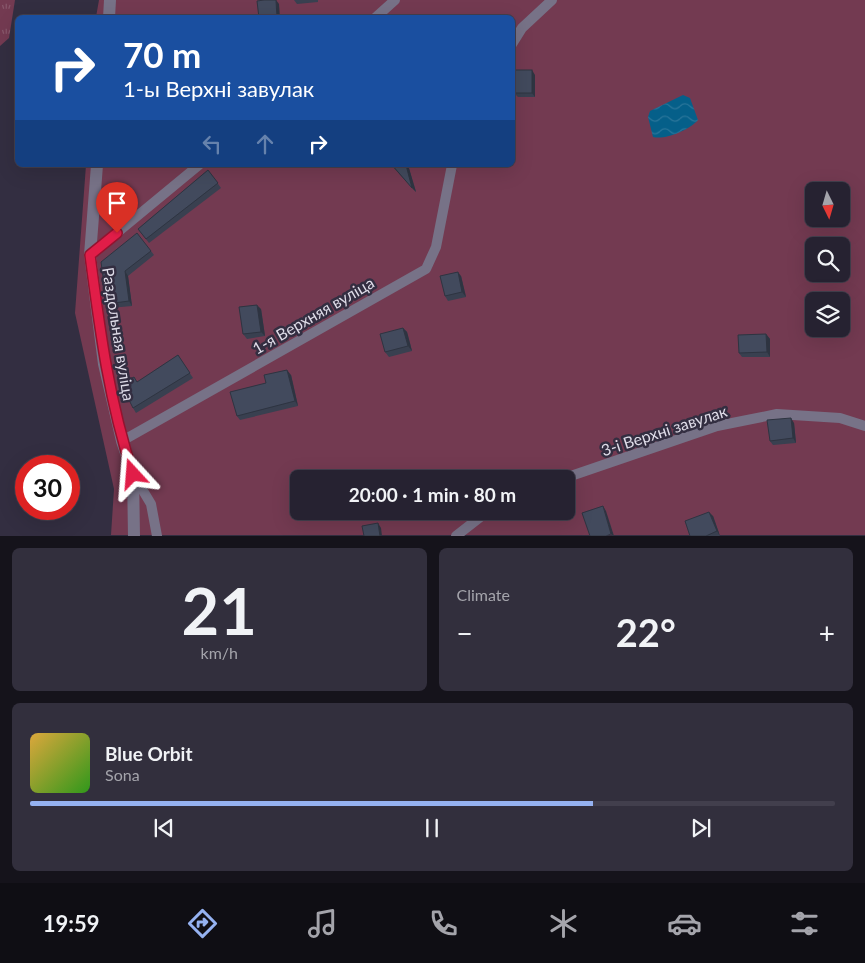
<!DOCTYPE html>
<html lang="en">
<head>
<meta charset="utf-8">
<style>
	body { margin:0; font-family:Lato,sans-serif; background:#322f3d; color:#f1f3f6; height:100vh; display:flex; flex-direction:column; font-size:19px; white-space:nowrap }
	* { box-sizing:border-box; margin:0 }
	p { font-size:16px; color:#a4a4ab }
	.icon { flex:none; width:28px; height:28px; fill:none; stroke:currentColor; stroke-width:2; stroke-linecap:round; stroke-linejoin:round }
	.map { position:relative; height:536px; overflow:hidden }
	.panel { display:flex; flex-direction:column; gap:12px; padding:12px; background:#15131b; flex:1 }
	.panel>* { flex:none }
	.guide { position:absolute; left:15px; top:15px; width:500px; height:152px; border-radius:8px; box-shadow:0 5px 20px #0002,0 0 0 1px #423f4d; background:#1a4fa0; color:#fff; overflow:hidden }
	.needle { width:32px; rotate:175deg }
	.fabs { position:absolute; left:805px; top:182px; display:grid; gap:10px }
	.fabs a { display:grid; place-items:center; width:45px; height:45px; border-radius:8px; background:#262231; box-shadow:0 5px 20px #0002,0 0 0 1px #423f4d; font-size:25px }
	.speed { position:absolute; left:15px; top:455px; display:flex; gap:10px; font-size:25px; font-weight:700; text-align:center }
	.speed>* { display:grid; place-content:center; width:65px; height:65px; border-radius:50%; background:#262231; box-shadow:0 5px 20px #0002,0 0 0 1px #423f4d; line-height:1 }
	.speed .limit { border:8px solid #d22; background:#fff; color:#111 }
	.pin { position:absolute; display:grid; place-items:center; width:42px; height:42px; color:#fff; margin:-51px -21px; border-radius:50% 50% 50% 0; rotate:-45deg; box-shadow:0 0 5px #0007 }
	.pin .icon { rotate:45deg }
	.me { position:absolute; width:55px; margin:-28px; rotate:341deg; stroke-linejoin:round; filter:drop-shadow(0 0 4px #0008) }
	.turn { display:flex; align-items:center; gap:18px; height:105px; padding:0 25px; font-size:22px }
	.turn .icon { width:65px; height:65px; stroke-width:2.5 }
	.turn b { display:block; font-size:35px; line-height:42px }
	.lanes { display:flex; align-items:center; height:48px; padding:0 25px; background:#0003; justify-content:center; gap:25px; direction:ltr }
	.lanes .off { opacity:.35 }
	.big { font-size:38px; font-weight:700; line-height:1.1 }
	.panel .card { flex:1; display:flex; flex-direction:column; justify-content:center; gap:8px; min-width:0; padding:0 18px; border-radius:8px; background:#322f3d }
	.panel .dial { align-items:center; gap:0 }
	.dial b { font-size:65px; line-height:1 }
	.song { display:flex; align-items:center; gap:15px }
	.cover { width:60px; height:60px; border-radius:8px; background:linear-gradient(135deg,hsl(40 70% 55%),hsl(110 70% 35%)) }
	.played { height:5px; border-radius:2px; background:linear-gradient(90deg,#95b2f1 70%,#423f4d 70%) }
	.keys { display:flex; justify-content:space-around; direction:ltr }
	.heat { display:flex; justify-content:space-between; align-items:center; font-size:28px; direction:ltr }
	.panel .tiles { flex:1; display:grid; gap:12px; grid-template-columns:1fr 1fr }
	.card:last-child { grid-column:span 2 }
	.trip { position:absolute; left:290px; top:470px; width:285px; height:50px; border-radius:8px; background:#262231; box-shadow:0 5px 20px #0002,0 0 0 1px #423f4d; font-weight:700; line-height:50px; text-align:center }
	.tabs { display:flex; height:80px; justify-content:space-around; align-items:center; background:#0f0e14; color:#a4a4ab }
	.tabs .icon { width:35px; height:35px }
	.tabs .current { color:#95b2f1 }
	.tabs b { font-size:22px; color:#f1f3f6 }
	.map>svg:first-child { display:block }
	.grass { fill:url(#grass-tufts) }
	.garden { fill:#733a51; fill-rule:evenodd }
	.water { fill:url(#water-waves) }
	.lines { fill:none; stroke-linecap:round; stroke-linejoin:round }
	.service { stroke:#777287; stroke-width:10 }
	.minor { stroke:#777287; stroke-width:12 }
	.wall { fill:#394050 }
	.shaded-wall { fill:#2e3441 }
	.building { fill:#424a5d; stroke:#2e3441 }
	.route-casing { stroke:#92132f; stroke-width:12 }
	.route { stroke:#e11d48; stroke-width:9 }
	.labels { text-anchor:middle; dominant-baseline:central; stroke-width:5; stroke-linejoin:round; paint-order:stroke }
	.street-label { font-size:16px; fill:#dfdce8; stroke:#332e41 }
</style>
</head>
<body>
<div class="map">
<svg width="865" height="536" viewBox="0 0 865 536">
	<defs>
		<pattern id="grass-tufts" width="24" height="20" patternUnits="userSpaceOnUse" patternTransform="scale(1.25)"><rect width="24" height="20" fill="#733a51"/><path d="M3 7l-1-3M5 7V3M7 7l1-3M15 17l-1-3M17 17v-4M19 17l1-3" fill="none" stroke="#86566a"/></pattern>
		<pattern id="water-waves" width="16" height="10" patternUnits="userSpaceOnUse" patternTransform="scale(1.25)"><rect width="16" height="10" fill="#055f89"/><path d="M0 5q4-4 8 0t8 0" fill="none" stroke="#29759a"/></pattern>
	</defs>
	<rect width="100%" height="100%" fill="#332e41"/>
	<polygon class="grass" points="0,0 15,0 9,38 0,46"/>
	<path class="garden" d="M 99,0 L 865,0 L 865,535 L 111,535 L 114,489 L 75,313 L 86,165 L 512,165 L 512,18 L 96,17 ZM 814,191 L 841,191 L 841,219 L 814,219 ZM 814,246 L 841,246 L 841,274 L 814,274 ZM 814,301 L 841,301 L 841,329 L 814,329 ZM 299,479 L 566,479 L 566,511 L 299,511 Z"/>
	<path class="water" d="M 683,95 L 690,98 L 698,120 C 689,130 666,140 653,137 L 648,117 L 650,111 Z"/>
	<g class="lines">
		<g class="service">
			<polyline points="375,18 395,0"/>
			<polyline points="512,44 522,28 552,0"/>
			<polyline points="90,255 199,165"/>
			<polyline points="122,441 426,269 436,247 452,165"/>
			<polyline points="133,474 151,504 157,536"/>
			<polyline points="562,479 717,426 777,414 840,418 865,426"/>
			<polyline points="456,536 488,511"/>
		</g>
		<g class="minor">
			<polyline points="109,18 110,0"/>
			<polyline points="97,165 90,255 104,364 122,441 133,474 134,536"/>
		</g>
	</g>
	<g class="wall">
		<polygon points="294,0 318,0 318,2 297,4"/>
		<polygon points="535,75 535,97 518,97 514,93"/>
		<polygon points="391,165 408,165 416,192"/>
		<polygon points="208,170 221,188 149,243 138,229"/>
		<polygon points="151,251 154,255 128,276 132,306 110,308 107,304 101,262"/>
		<polygon points="461,276 466,297 448,301 445,296"/>
		<polygon points="261,309 265,336 247,339 243,334"/>
		<polygon points="403,328 407,332 412,351 389,357 385,352"/>
		<polygon points="766,334 770,339 770,357 742,357 739,353"/>
		<polygon points="178,355 193,378 136,413 133,408 138,382"/>
		<polygon points="291,375 298,406 240,420 237,416 266,383"/>
		<polygon points="794,423 796,443 773,445 770,441"/>
		<polygon points="713,516 720,536 690,536"/>
	</g>
	<g class="shaded-wall">
		<polygon points="276,0 279,4 280,18 277,18"/>
		<polygon points="532,70 535,75 535,97 532,93"/>
		<polygon points="406,165 408,165 416,192 412,188"/>
		<polygon points="125,271 128,276 132,306 129,301"/>
		<polygon points="458,272 461,276 466,297 462,292"/>
		<polygon points="257,305 261,309 265,336 261,332"/>
		<polygon points="403,328 407,332 412,351 408,346"/>
		<polygon points="766,334 770,339 770,357 767,352"/>
		<polygon points="287,370 291,375 298,406 295,401"/>
		<polygon points="791,418 794,423 796,443 793,438"/>
		<polygon points="603,506 606,511 614,536 612,536 611,534"/>
		<polygon points="709,512 713,516 720,536 717,531"/>
		<polygon points="378,523 381,528 382,536 380,536"/>
	</g>
	<g class="building">
		<polygon points="264,0 276,0 277,18 259,18 257,1"/>
		<rect x="514" y="70" width="18" height="23"/>
		<polygon points="392,165 406,165 412,188"/>
		<polygon points="208,170 218,183 146,239 138,229"/>
		<polygon points="137,233 151,251 125,271 129,301 107,304 101,262"/>
		<polygon points="458,272 462,292 445,296 440,276"/>
		<polygon points="257,305 261,332 243,334 239,307"/>
		<polygon points="403,328 408,346 385,352 380,334"/>
		<polygon points="766,334 767,352 739,353 738,335"/>
		<polygon points="178,355 190,373 133,408 121,384 134,377 137,382"/>
		<polygon points="287,370 295,401 237,416 230,392 266,383 264,375"/>
		<polygon points="791,418 793,438 770,441 767,420"/>
		<polygon points="603,506 611,534 606,536 590,536 582,513"/>
		<polygon points="709,512 717,531 706,536 690,536 685,521"/>
		<polygon points="378,523 380,536 364,536 362,526"/>
	</g>
	<g class="lines">
		<g class="route-casing">
			<path id="route" d="M 117,233 L 90,255 C 100,331 109,401 133,474"/>
		</g>
		<use href="#route" class="route"/>
	</g>
	<g class="labels">
		<g class="street-label">
			<text transform="translate(313 315) rotate(-30)">1-я Верхняя вуліца</text>
			<text transform="translate(119 334) rotate(81)">Раздольная вуліца</text>
			<text transform="translate(664 430) rotate(-18)">3-і Верхні завулак</text>
		</g>
	</g>
</svg>
<div class="fabs">
<a><svg class="needle" viewBox="-14 -14 28 28"><path d="M0-13l5 13h-10z" fill="#e53935"/><path d="M0 13l5-13h-10z" fill="#a4a4ab"/></svg></a>
<a><svg class="icon" aria-label="search" viewBox="0 0 24 24"><circle cx="10" cy="10" r="6"/><path d="M15 15l6 6"/></svg></a>
<a><svg class="icon" aria-label="layers" viewBox="0 0 24 24"><path d="M12 4l9 5-9 5-9-5zM3 14l9 5 9-5"/></svg></a>
</div>
<div class="speed"><div class="limit">30</div></div>
<div class="pin" style="left:117px;top:233px;background:#d93025"><svg class="icon" aria-label="arrive" viewBox="0 0 24 24"><path d="M6 21V4h12l-3 4 3 4H6"/></svg></div>
<svg class="me" style="left:133px;top:474px" viewBox="-20 -20 40 40"><path d="M0-17L14 15 0 8-14 15z" fill="#e11d48" stroke="#fff" stroke-width="4"/></svg>
<div class="trip">20:00 · 1 min · 80 m</div>
<div class="guide">
<div class="turn"><svg class="icon" aria-label="right" viewBox="0 0 24 24"><path d="M7 20v-9h11M14 6l5 5-5 5"/></svg><div><b>70 m</b>1-ы Верхні завулак</div></div>
<div class="lanes"><svg class="icon off" aria-label="left" viewBox="0 0 24 24"><path d="M17 20v-9H6M10 6l-5 5 5 5"/></svg><svg class="icon off" aria-label="ahead" viewBox="0 0 24 24"><path d="M12 20V5M6 11l6-6 6 6"/></svg><svg class="icon" aria-label="right" viewBox="0 0 24 24"><path d="M7 20v-9h11M14 6l5 5-5 5"/></svg></div>
</div>
</div>
<section class="panel">
<div class="tiles">
<div class="card dial"><b>21</b><p>km/h</p></div>
<div class="card"><p>Climate</p>
<div class="heat"><a>−</a><b class="big">22°</b><a>+</a></div>
</div>
<div class="card">
<div class="song"><i class="cover"></i><div><b>Blue Orbit</b><p>Sona</p></div></div>
<div class="played"></div>
<div class="keys"><svg class="icon" aria-label="previous" viewBox="0 0 24 24"><path d="M18 5L8 12l10 7zM5 5v14"/></svg><svg class="icon" aria-label="pause" viewBox="0 0 24 24"><path d="M8 5v14M16 5v14"/></svg><svg class="icon" aria-label="next" viewBox="0 0 24 24"><path d="M6 5l10 7-10 7zM19 5v14"/></svg></div>
</div>
</div>
</section>
<nav class="tabs">
<b>19:59</b>
<svg class="icon current" aria-label="directions" viewBox="0 0 24 24"><path d="M12 3l9 9-9 9-9-9zM9 14v-3h6M13 9l2 2-2 2"/></svg>
<svg class="icon" aria-label="music" viewBox="0 0 24 24"><path d="M9 18V5l10-2v13"/><circle cx="6" cy="18" r="3"/><circle cx="16" cy="16" r="3"/></svg>
<svg class="icon" aria-label="phone" viewBox="0 0 24 24"><path d="M5 4h4l2 5-3 2q2 4 5 5l2-3 5 2v4C11 20 4 13 5 4z"/></svg>
<svg class="icon" aria-label="climate" viewBox="0 0 24 24"><path d="M12 3v18M4 7l16 10M4 17L20 7"/></svg>
<svg class="icon" aria-label="car" viewBox="0 0 24 24"><path d="M5 17H2v-5l4-1 3-4h7l3 4 3 1v5h-3M9 17h6M6 11h13"/><circle cx="7" cy="17" r="2"/><circle cx="17" cy="17" r="2"/></svg>
<svg class="icon" aria-label="filters" viewBox="0 0 24 24"><path d="M4 7h16M4 17h16"/><circle cx="9" cy="7" r="2"/><circle cx="15" cy="17" r="2"/></svg>
</nav>
</body>
</html>
